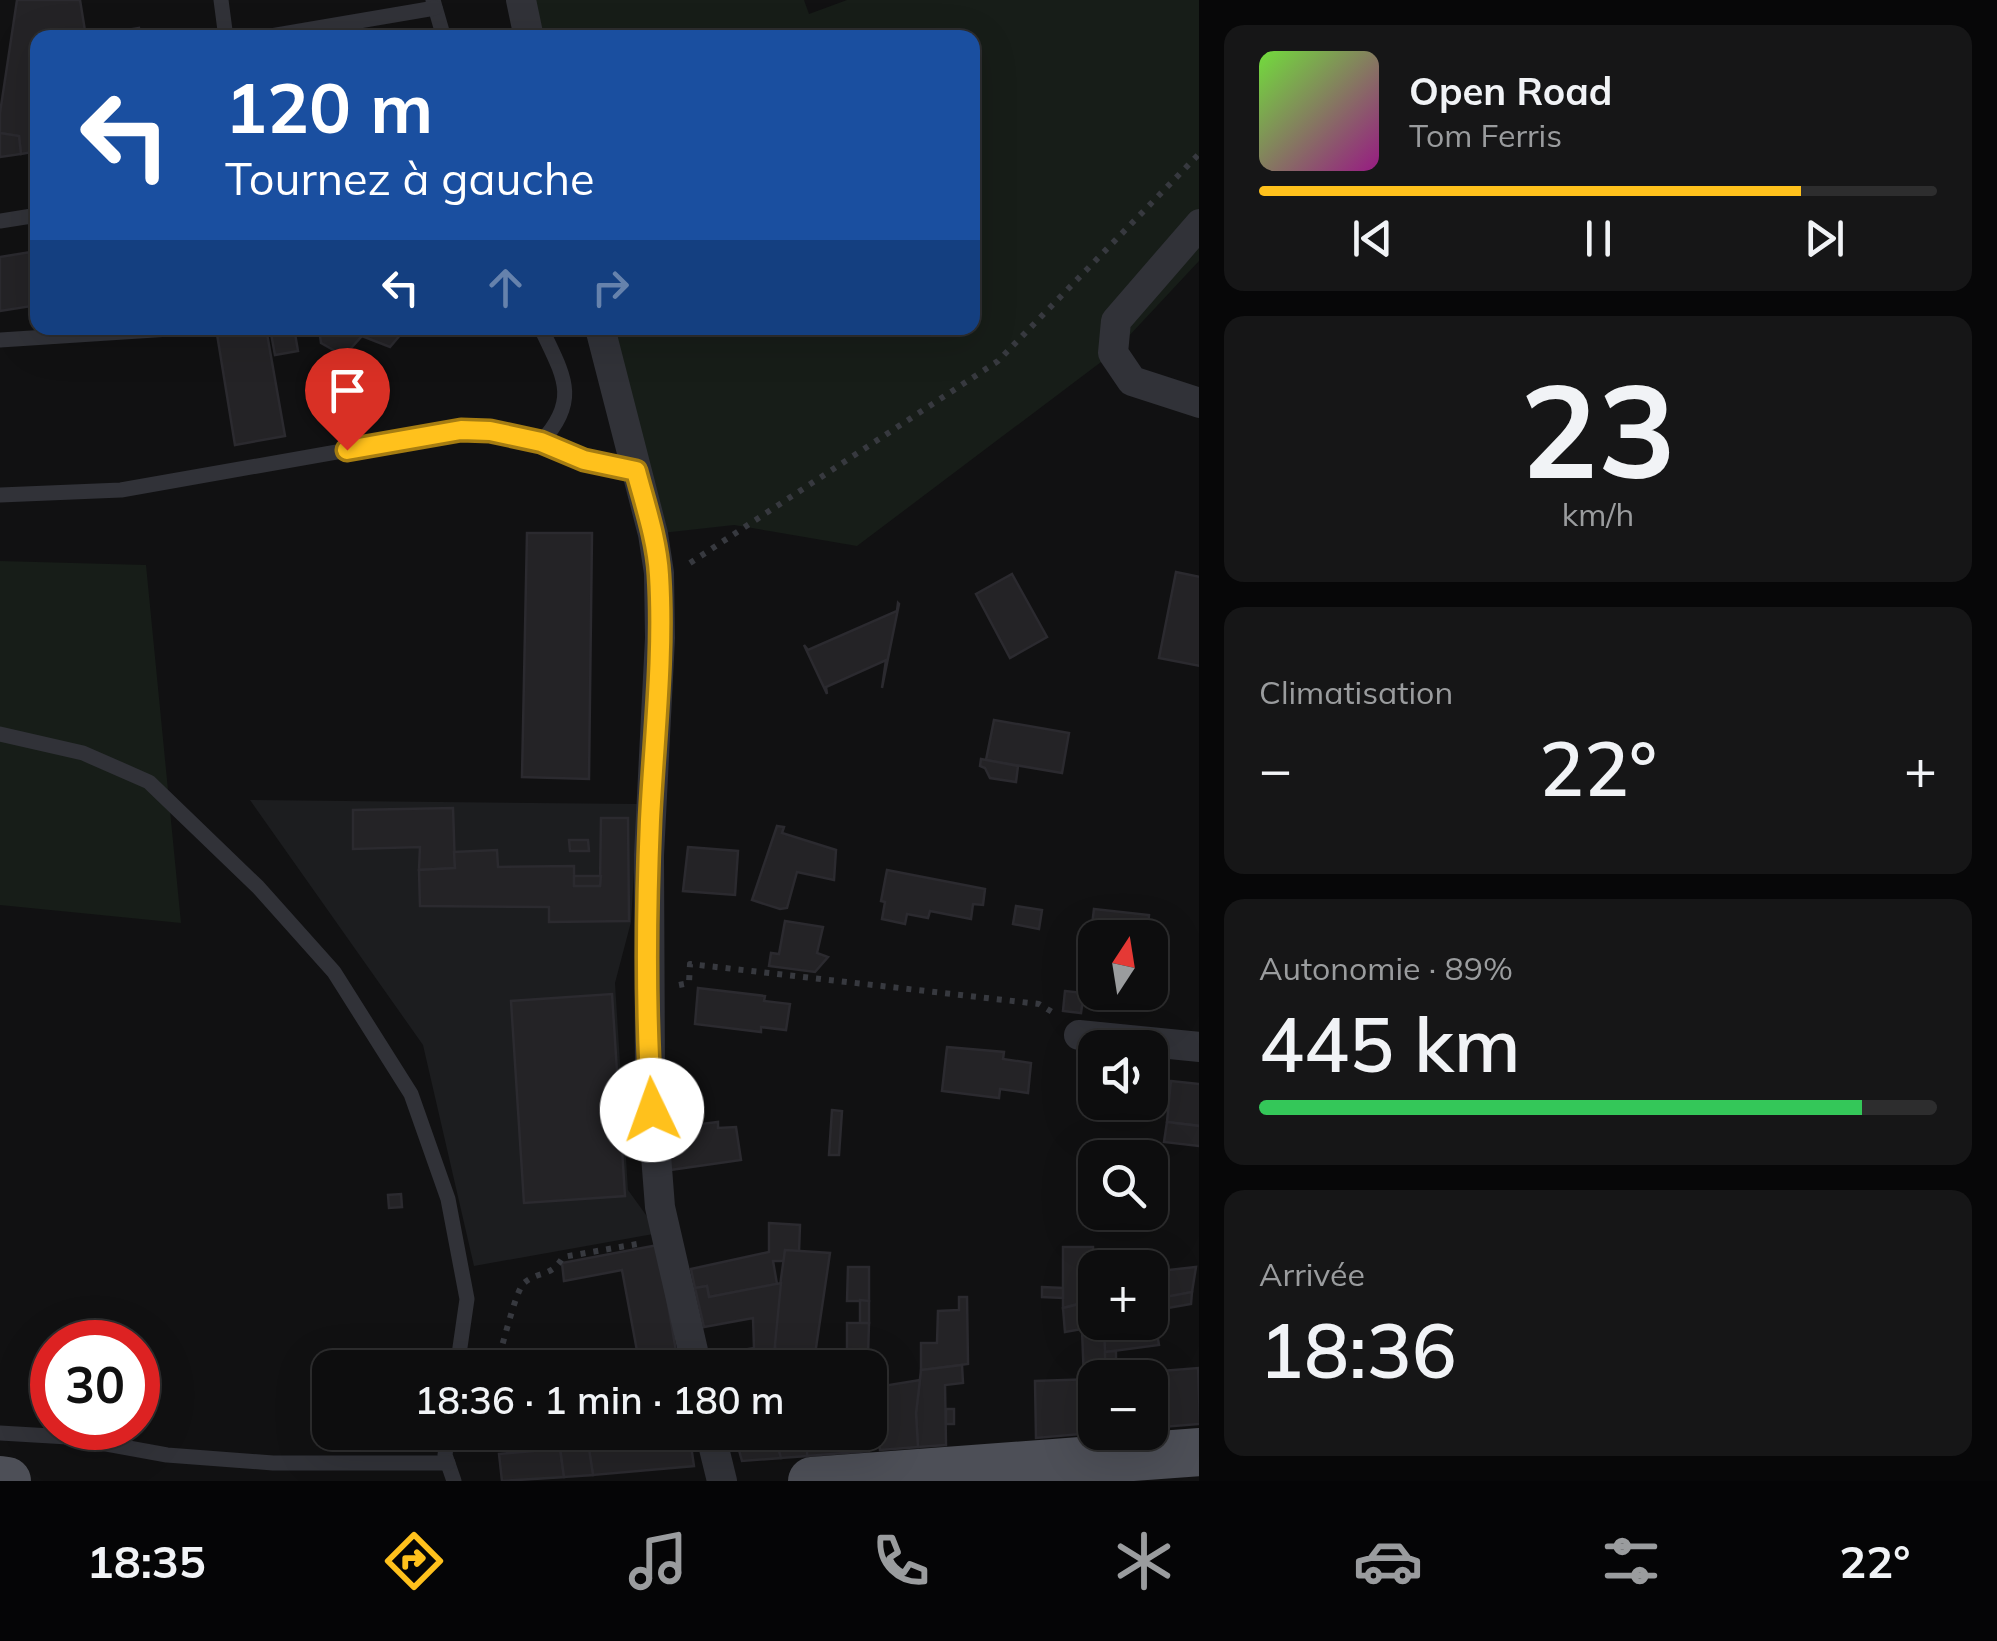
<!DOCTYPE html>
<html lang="fr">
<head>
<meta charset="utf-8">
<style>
	body { margin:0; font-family:Mulish,sans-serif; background:#161617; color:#f1f3f6; height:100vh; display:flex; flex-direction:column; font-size:38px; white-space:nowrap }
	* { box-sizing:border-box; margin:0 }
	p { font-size:32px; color:#9a9c9e }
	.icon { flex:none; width:55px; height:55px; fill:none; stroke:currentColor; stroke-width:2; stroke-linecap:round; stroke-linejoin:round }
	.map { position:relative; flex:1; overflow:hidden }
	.details { display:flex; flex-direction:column; gap:25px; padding:25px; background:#070708; width:798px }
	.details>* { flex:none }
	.top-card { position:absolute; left:30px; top:30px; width:950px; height:305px; border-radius:20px; box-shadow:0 10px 40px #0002,0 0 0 2px #2d2d2e; background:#1a4fa0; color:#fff; overflow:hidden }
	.needle { width:65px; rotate:12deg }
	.tools { position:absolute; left:1078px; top:920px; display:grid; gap:20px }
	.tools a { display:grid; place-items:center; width:90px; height:90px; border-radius:20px; background:#0d0d0e; box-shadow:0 10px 40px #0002,0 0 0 2px #2d2d2e; font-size:50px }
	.speed { position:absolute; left:30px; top:1320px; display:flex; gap:20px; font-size:50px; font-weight:700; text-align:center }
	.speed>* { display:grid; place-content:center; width:130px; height:130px; border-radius:50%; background:#0d0d0e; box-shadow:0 10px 40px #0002,0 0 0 2px #2d2d2e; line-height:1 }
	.speed .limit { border:15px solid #d22; background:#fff; color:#111 }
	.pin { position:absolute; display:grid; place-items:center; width:85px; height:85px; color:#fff; margin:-102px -42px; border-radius:50% 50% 50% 0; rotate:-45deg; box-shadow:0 0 10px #0007 }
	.pin .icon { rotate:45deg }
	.me { position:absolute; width:110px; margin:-55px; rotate:357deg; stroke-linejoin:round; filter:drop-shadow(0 0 8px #0008) }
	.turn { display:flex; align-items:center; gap:35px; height:210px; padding:0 30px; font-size:45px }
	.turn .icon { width:130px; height:130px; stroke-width:2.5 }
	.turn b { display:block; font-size:70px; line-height:85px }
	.lanes { display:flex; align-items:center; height:95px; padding:0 30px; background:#0003; justify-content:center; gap:50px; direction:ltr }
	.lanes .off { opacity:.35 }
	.big { font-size:75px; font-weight:600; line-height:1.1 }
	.details .card { flex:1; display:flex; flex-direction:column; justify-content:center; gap:15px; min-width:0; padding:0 35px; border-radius:20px; background:#161617 }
	.details .dial { align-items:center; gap:0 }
	.dial b { font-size:130px; line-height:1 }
	.song { display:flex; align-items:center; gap:30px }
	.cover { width:120px; height:120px; border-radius:15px; background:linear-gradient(135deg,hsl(100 70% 55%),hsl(310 70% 35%)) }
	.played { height:10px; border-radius:5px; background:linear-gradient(90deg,#ffc11c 80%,#2d2d2e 80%) }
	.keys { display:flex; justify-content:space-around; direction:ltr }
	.heat { display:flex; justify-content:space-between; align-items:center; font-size:55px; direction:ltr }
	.charge { height:15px; border-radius:8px; background:linear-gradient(90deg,#34c759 89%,#2d2d2e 0) }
	.trip { position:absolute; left:312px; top:1350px; width:575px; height:100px; border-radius:20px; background:#0d0d0e; box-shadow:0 10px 40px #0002,0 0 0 2px #2d2d2e; font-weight:600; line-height:100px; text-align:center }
	.menu { display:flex; height:160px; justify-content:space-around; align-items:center; background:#050506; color:#9a9c9e }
	.menu .icon { width:70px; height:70px }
	.menu .selected { color:#ffc11c }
	.menu b { font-size:45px; color:#f1f3f6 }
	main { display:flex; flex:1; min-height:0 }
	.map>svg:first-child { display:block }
	.built { fill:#1c1d1f }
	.green { fill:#171d18 }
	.building { fill:#242326; stroke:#2b2a2f; stroke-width:2.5 }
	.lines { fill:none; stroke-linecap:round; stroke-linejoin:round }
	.path { stroke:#37393f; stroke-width:6; stroke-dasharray:5 8; stroke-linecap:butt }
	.lane { stroke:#313238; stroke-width:15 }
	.street { stroke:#313238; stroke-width:30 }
	.primary { stroke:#4d4f57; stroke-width:48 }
	.route-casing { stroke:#a67d12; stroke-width:25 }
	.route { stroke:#ffc11c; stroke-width:18 }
</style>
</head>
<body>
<main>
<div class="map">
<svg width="1200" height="1481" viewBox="0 0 1200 1481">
	<rect width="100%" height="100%" fill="#111112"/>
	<polygon class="built" points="250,800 638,804 631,922 615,983 628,1190 659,1233 474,1266 423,1045"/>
	<g class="green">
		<polygon points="521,0 804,0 809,14 847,0 1199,0 1199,261 1113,353 857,546 734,525 653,534 600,328 972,328 972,38 529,37"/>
		<polygon points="0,561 146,565 181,923 0,905"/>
	</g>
	<g class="building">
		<polygon points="17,0 80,0 86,37 139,28 141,38 38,38 38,151 21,154 19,136 0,133 0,113"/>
		<polygon points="0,133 19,136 21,154 0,157"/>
		<polygon points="37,251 38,305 0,311 0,257"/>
		<polygon points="216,328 266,328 285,436 235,445"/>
		<polygon points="270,328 294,328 298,351 275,355"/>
		<polygon points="319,328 406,328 390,347 362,336 344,356 321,343"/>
		<polygon points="527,533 592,533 589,779 522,777"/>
		<polygon points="1176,572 1200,577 1200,666 1159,658"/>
		<polygon points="1012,574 1047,637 1010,658 976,594"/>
		<polygon points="898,603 899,604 882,688 886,660 826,687 827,694 804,645 808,650 897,611"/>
		<polygon points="994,720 1069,733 1062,773 986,760"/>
		<polygon points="981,759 1018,766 1016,782 990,778 985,768 980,766"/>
		<polygon points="453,808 455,868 419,870 420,847 353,849 353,810"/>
		<polygon points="601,818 628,818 629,921 549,922 549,907 420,906 419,870 455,868 454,852 497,850 498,867 574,866 574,886 600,886"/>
		<polygon points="777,826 784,827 782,833 836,850 834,880 797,872 787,908 780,909 752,900"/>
		<polygon points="569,840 588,840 589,851 570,851"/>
		<polygon points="688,847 738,851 735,895 683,891"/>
		<polygon points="887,870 985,889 983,905 973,904 971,919 930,911 928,918 907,914 905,924 882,919 885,902 881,901"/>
		<polygon points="574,876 601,876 600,886 574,886"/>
		<polygon points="1016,906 1042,910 1039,929 1013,924"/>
		<polygon points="1094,909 1149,915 1147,938 1095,938 1095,976 1086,974"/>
		<polygon points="785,921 823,927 817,953 828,957 815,972 769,966 771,953 779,954"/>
		<polygon points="698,988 765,996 764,1001 790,1004 786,1030 761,1027 761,1032 695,1024"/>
		<polygon points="1065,991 1084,993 1081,1013 1063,1011"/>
		<polygon points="612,994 625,1196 524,1203 511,1001"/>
		<polygon points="947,1047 1004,1052 1003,1059 1031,1063 1028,1093 1000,1089 999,1098 942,1091"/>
		<polygon points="1171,1081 1200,1084 1200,1126 1167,1122"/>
		<polygon points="832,1110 842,1111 839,1155 829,1155"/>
		<polygon points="689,1121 693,1125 718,1122 718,1128 736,1127 741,1160 670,1170 664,1124"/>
		<polygon points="1167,1122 1200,1126 1200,1146 1164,1142"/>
		<polygon points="1122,1150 1144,1153 1144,1158 1121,1158"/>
		<polygon points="401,1194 402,1207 389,1208 388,1195"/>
		<polygon points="769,1223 800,1225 799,1252 785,1250 784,1261 773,1261 777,1284 709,1297 707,1286 695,1288 691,1269 769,1252"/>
		<polygon points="658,1245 678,1363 640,1367 622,1270 564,1281 562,1263"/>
		<polygon points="1063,1247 1093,1247 1095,1299 1063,1308"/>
		<polygon points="785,1250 830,1253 813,1368 756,1368 773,1365 776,1358 774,1329"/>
		<polygon points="848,1267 869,1267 869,1301 847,1301"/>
		<polygon points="1196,1267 1192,1292 1160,1298 1162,1309 1150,1311 1150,1272"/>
		<polygon points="781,1283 773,1365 715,1368 713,1358 745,1354 743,1350 754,1348 753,1318 704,1327 695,1288 707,1286 709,1297"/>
		<polygon points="1042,1287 1063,1288 1063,1298 1042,1297"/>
		<polygon points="1192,1292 1191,1304 1162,1309 1160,1298"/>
		<polygon points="959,1297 967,1297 968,1364 921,1370 921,1343 937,1343 938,1311 959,1310"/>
		<polygon points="1095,1299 1095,1322 1104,1322 1104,1326 1082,1330 1080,1304"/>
		<polygon points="860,1300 869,1301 869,1323 860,1323"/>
		<polygon points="1080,1304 1082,1329 1065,1332 1063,1308"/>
		<polygon points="1153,1310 1159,1345 1105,1352 1104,1322 1150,1322 1150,1311"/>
		<polygon points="847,1323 869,1323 868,1356 847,1356"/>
		<polygon points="1104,1326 1106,1378 1084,1380 1082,1330"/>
		<polygon points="1116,1351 1116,1361 1105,1362 1105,1352"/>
		<polygon points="571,1357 573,1366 591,1363 592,1368 560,1368 560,1358"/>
		<polygon points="560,1358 560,1368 549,1368 548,1359"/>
		<polygon points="962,1365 963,1383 945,1385 946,1445 918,1447 916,1413 921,1370"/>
		<polygon points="1198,1368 1200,1424 1150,1428 1150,1378 1138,1378 1137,1373"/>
		<polygon points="1095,1379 1095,1432 1104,1432 1036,1438 1035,1381"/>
		<polygon points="920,1380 916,1413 918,1447 880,1450 877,1421 883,1419 877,1387"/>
		<rect x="946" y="1409" width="8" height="15"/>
		<polygon points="531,1432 547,1432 547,1444 559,1443 564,1477 502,1481 499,1454 533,1451"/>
		<polygon points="547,1432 561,1432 562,1440 547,1444"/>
		<polygon points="561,1432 586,1433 587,1436 562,1440"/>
		<polygon points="611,1432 689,1432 694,1466 593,1475 587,1436"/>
		<polygon points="734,1432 774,1432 781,1458 742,1461"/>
		<polygon points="774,1432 808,1432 807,1456 781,1458"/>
		<polygon points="808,1432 868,1432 869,1451 807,1456"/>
		<polygon points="587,1436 593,1475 564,1477 559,1440"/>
	</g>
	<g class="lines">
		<g class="path">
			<polyline points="690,563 998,361 1200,153"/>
			<polyline points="679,985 689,983 690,964 1039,1004 1057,1015"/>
			<path d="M 495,1368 C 502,1351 515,1291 524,1283 C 539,1270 551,1278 563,1257 L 637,1244"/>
		</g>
		<g class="lane">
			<polyline points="221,0 226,38"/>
			<polyline points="433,0 444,38"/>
			<polyline points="259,38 435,8"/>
			<polyline points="0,221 38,215"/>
			<polyline points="0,340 170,329"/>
			<path d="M 541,442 C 581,399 563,375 541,328"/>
			<path d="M 0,495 L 121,490 L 461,430 C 527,432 572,459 636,471"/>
			<polyline points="0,734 83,753 149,782 258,887 334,972 411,1094 448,1199 467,1299 457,1368"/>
			<polyline points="448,1432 445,1455 454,1481"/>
			<polyline points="0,1433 68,1437 167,1455 273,1463 448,1463"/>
		</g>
		<g class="street">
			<polyline points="521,0 529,38"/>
			<polyline points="1200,224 1116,321 1113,353 1132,381 1200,403"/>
			<polyline points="600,328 653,534 659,573 660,638 649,855 650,1078 660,1207 697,1368"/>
			<polyline points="1079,1035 1200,1047"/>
			<polyline points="710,1432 722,1481"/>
		</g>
		<g class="primary">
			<polyline points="0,1480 7,1481"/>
			<polyline points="812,1481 1200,1452"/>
		</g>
	</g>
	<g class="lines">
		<g class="route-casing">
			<path id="route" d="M 347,450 L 461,430 L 490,431 L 541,442 L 584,460 L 636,471 C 645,505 657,540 659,575 C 664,656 654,739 650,820 C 646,916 645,1014 652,1110"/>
		</g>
		<use href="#route" class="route"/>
	</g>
</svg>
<div class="tools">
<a><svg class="needle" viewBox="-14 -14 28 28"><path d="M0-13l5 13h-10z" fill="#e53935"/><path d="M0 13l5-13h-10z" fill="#9a9c9e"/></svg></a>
<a><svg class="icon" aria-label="sound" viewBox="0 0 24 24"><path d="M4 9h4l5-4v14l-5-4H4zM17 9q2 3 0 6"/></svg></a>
<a><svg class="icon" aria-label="search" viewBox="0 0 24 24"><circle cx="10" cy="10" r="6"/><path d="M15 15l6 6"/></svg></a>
<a>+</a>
<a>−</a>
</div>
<div class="speed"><div class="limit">30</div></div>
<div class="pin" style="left:347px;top:450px;background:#d93025"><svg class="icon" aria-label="arrive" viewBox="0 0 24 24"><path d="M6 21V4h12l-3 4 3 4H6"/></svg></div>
<svg class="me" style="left:652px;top:1110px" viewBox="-20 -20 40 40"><circle r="19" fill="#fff"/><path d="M0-13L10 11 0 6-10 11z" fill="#ffc11c"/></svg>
<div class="trip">18:36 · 1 min · 180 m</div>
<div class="top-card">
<div class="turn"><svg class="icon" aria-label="left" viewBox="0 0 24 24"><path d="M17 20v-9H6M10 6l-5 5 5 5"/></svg><div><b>120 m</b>Tournez à gauche</div></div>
<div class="lanes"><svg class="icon" aria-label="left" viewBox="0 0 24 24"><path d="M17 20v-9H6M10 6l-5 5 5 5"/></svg><svg class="icon off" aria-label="ahead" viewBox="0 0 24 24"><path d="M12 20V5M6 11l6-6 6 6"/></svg><svg class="icon off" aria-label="right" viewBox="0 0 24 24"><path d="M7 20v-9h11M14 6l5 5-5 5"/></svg></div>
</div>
</div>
<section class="details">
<div class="card">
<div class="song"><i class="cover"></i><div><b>Open Road</b><p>Tom Ferris</p></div></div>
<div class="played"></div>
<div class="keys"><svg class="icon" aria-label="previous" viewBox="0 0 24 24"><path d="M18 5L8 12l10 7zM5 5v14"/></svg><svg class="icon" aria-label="pause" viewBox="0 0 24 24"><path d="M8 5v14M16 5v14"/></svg><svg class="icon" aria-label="next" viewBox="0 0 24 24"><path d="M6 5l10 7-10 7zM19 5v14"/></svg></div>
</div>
<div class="card dial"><b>23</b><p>km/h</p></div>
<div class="card"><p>Climatisation</p>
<div class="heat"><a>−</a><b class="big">22°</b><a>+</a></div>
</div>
<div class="card"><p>Autonomie · 89%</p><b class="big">445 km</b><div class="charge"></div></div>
<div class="card"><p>Arrivée</p><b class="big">18:36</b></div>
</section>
</main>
<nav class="menu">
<b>18:35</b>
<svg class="icon selected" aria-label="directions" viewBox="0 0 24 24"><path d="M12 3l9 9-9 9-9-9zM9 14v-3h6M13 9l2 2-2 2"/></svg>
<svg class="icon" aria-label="music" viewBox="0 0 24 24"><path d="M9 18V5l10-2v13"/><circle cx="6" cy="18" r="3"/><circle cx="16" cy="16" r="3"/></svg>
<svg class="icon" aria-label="phone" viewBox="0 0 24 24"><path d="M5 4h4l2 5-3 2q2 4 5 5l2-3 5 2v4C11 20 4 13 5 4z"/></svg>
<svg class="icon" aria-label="climate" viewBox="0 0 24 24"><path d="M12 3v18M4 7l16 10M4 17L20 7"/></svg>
<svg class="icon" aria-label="car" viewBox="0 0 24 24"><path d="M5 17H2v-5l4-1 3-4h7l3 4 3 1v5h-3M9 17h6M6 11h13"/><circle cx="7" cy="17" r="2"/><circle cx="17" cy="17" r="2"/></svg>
<svg class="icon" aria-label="filters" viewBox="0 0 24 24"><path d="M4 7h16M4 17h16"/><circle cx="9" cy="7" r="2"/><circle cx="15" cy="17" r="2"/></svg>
<b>22°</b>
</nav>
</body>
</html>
